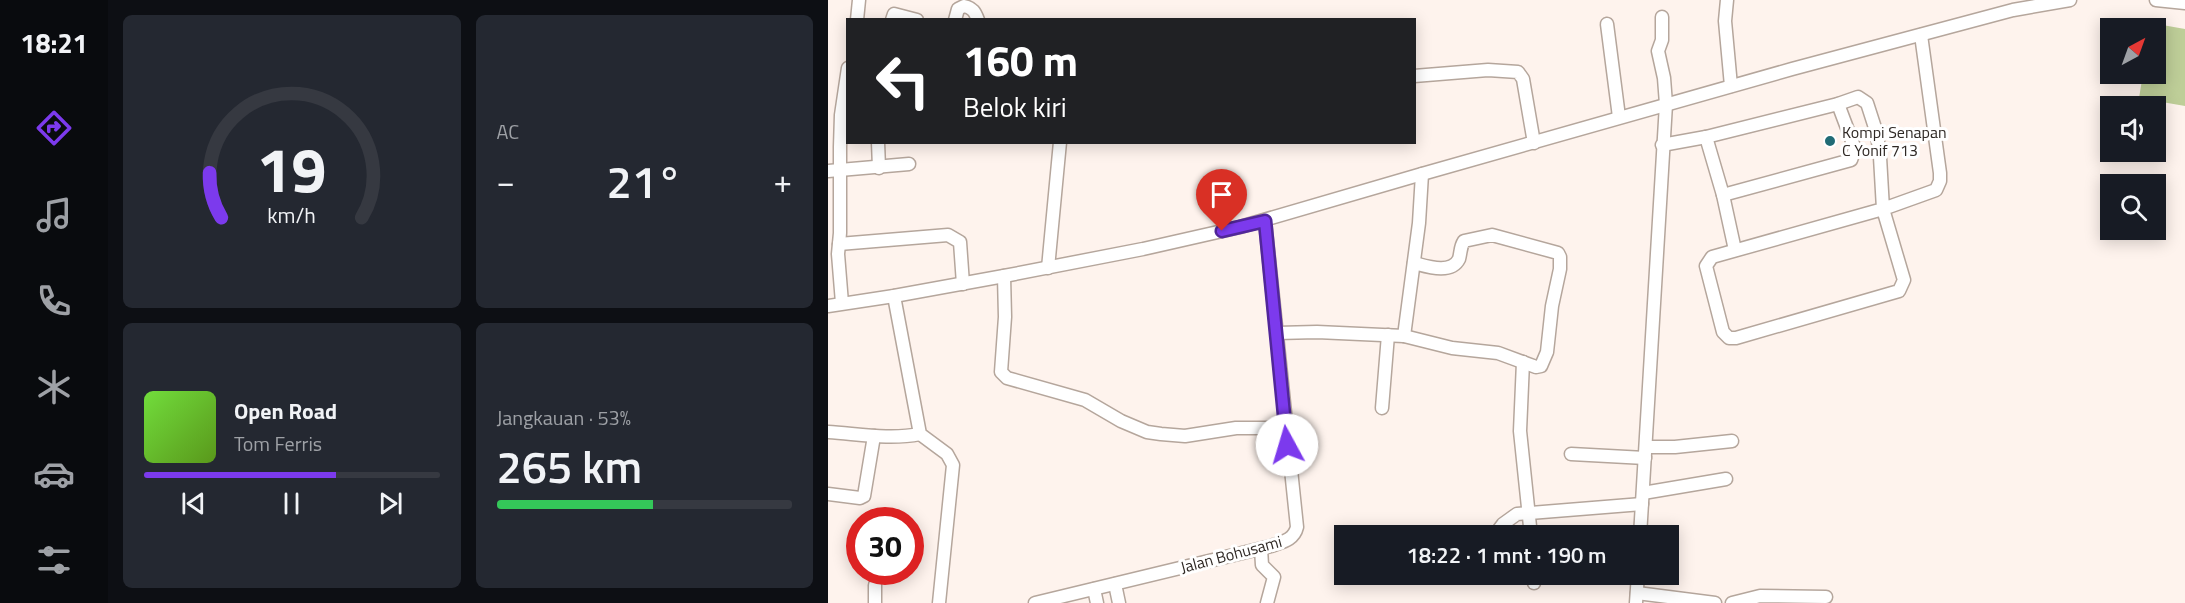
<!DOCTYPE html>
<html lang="id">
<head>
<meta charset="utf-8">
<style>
	body { margin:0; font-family:"Titillium Web",sans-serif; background:#242831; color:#f1f3f6; height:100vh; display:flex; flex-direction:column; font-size:22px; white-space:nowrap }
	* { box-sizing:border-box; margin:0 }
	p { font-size:20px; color:#9ea1a6 }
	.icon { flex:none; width:33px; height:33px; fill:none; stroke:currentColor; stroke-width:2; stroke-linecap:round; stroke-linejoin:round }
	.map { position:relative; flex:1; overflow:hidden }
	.sheet { display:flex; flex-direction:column; gap:15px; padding:15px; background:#0d0f14; width:720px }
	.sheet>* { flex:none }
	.guide { position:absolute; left:18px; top:18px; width:570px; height:126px; border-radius:0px; box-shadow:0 3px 15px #0003; background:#202124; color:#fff; overflow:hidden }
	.needle { width:39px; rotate:41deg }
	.buttons { position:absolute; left:1272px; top:18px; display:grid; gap:12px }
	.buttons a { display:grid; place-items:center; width:66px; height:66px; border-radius:0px; background:#171b24; box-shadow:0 3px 15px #0003; font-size:30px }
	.speed { position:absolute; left:18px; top:507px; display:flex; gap:12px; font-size:30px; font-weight:700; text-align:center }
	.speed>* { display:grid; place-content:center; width:78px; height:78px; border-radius:50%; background:#171b24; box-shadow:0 3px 15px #0003; line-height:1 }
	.speed .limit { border:9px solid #d22; background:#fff; color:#111 }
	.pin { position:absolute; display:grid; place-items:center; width:51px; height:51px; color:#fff; margin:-62px -26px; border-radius:50% 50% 50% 0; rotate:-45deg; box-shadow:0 0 6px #0007 }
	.pin .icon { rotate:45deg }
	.me { position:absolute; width:66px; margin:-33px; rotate:354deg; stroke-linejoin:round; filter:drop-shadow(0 0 4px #0008) }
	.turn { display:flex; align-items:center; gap:21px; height:126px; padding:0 18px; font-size:27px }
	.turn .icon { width:78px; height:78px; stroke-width:2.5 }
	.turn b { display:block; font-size:42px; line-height:51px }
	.big { font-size:45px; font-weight:600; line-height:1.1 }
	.sheet .tile { flex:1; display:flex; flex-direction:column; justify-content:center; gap:9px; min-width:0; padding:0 21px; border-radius:9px; background:#242831 }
	.sheet .dial { align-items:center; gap:0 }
	.dial svg { height:156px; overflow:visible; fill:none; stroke:#363941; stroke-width:7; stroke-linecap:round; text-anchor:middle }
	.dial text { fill:#f1f3f6; stroke:none }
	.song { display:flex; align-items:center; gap:18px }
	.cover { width:72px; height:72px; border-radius:9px; background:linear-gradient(135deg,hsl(100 70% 55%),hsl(90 70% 35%)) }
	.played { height:6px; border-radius:3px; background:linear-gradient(90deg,#7c3aed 65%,#363941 65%) }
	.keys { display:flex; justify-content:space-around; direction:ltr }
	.heat { display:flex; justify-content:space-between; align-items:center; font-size:33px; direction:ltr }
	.charge { height:9px; border-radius:4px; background:linear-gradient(90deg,#34c759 53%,#363941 0) }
	.sheet .tiles { flex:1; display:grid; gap:15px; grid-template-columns:repeat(2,1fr) }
	.trip { position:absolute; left:506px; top:525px; width:345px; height:60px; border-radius:0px; background:#171b24; box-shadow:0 3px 15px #0003; font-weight:600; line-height:60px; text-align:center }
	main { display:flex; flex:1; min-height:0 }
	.tabs { display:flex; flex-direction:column; width:108px; justify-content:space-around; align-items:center; background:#090b0e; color:#9ea1a6 }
	.tabs .icon { width:42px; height:42px }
	.tabs .selected { color:#7c3aed }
	.tabs b { font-size:27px; color:#f1f3f6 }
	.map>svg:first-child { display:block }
	.pitch { fill:#bece98 }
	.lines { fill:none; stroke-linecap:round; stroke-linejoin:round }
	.minor-casing { stroke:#b5a69c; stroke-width:15 }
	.minor { stroke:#fff; stroke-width:12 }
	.route-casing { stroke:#51269a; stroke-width:15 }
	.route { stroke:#7c3aed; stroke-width:10 }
	.poi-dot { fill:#216b75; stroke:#fff; stroke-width:2 }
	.labels { text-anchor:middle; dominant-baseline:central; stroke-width:6; stroke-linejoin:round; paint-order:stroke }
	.poi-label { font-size:16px; fill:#2f2925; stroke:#fff; text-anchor:start }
	.street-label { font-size:16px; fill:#2f2925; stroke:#fff }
</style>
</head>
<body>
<main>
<nav class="tabs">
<b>18:21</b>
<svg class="icon selected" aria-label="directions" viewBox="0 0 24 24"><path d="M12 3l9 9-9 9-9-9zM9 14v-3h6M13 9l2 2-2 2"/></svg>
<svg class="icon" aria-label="music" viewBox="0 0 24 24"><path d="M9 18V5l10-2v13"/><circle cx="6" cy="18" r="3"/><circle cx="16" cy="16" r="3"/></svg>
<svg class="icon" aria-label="phone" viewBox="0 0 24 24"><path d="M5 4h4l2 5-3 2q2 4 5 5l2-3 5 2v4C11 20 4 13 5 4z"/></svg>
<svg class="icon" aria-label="climate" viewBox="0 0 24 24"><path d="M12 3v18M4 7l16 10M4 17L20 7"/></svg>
<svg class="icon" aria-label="car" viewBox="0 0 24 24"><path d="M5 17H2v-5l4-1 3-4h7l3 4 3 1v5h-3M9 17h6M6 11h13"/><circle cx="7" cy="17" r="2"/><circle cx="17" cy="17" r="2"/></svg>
<svg class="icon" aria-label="filters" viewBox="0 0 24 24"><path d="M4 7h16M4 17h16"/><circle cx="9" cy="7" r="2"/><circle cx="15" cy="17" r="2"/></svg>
</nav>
<section class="sheet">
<div class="tiles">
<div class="tile dial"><svg viewBox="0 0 100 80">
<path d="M14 69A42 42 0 1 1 86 69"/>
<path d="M14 69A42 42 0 0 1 8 46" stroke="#7c3aed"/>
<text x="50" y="56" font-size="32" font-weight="700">19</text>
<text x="50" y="72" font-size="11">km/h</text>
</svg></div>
<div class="tile"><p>AC</p>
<div class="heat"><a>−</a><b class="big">21°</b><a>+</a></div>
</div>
<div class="tile">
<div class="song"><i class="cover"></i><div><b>Open Road</b><p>Tom Ferris</p></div></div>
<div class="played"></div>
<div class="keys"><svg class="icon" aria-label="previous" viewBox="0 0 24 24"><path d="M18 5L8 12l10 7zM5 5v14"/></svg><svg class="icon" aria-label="pause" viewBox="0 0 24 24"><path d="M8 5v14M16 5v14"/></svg><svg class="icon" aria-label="next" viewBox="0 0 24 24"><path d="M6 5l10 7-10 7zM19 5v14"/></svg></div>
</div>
<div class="tile"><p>Jangkauan · 53%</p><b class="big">265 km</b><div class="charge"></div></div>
</div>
</section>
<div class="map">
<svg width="1357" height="603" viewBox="0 0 1357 603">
	<rect width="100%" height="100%" fill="#fef3ed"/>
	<polygon class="pitch" points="1323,23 1357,29 1357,106 1311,98 1315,74 1328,74 1328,28 1322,28"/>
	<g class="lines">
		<g class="minor-casing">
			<g id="minor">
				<polyline points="899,0 897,21 903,86"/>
				<polyline points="1328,0 1357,3"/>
				<polyline points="29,20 31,0"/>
				<polyline points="64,20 66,14 89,20"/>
				<path d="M 127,20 L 130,9 L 136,6 C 145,8 147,12 150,20"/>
				<polyline points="779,24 791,117"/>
				<polyline points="586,76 660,70 690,72 695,79 706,143"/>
				<polyline points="878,137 895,195 907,250"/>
				<polyline points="50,142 51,168"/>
				<polyline points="834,145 878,137 1010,104 1030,97 1039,103 1049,134 1052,157 1055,209 1076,280 1071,291 908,338 901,338 895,332 878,266 884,257 1055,209 1108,190 1112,181 1112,173 1093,35"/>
				<polyline points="0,171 81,164"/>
				<polyline points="895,195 1023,160 1027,149 1010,104"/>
				<polyline points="11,244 120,235 132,242 135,284"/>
				<polyline points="220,268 232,142"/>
				<polyline points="176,276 177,317 173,372 179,378 257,400 293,421 319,432 333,434 357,436 408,428 458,428"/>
				<polyline points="66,296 92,434 119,454 125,465 111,603"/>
				<polyline points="14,303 10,254 12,233 12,147 13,115 20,68"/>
				<polyline points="0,306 66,296 176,276 315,249 412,227 594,174 964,69 1185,10 1242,0"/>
				<path d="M 449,333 L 489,332 L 576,336 L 624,348 L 670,353 L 708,367 L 713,366 L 719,352 L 724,306 L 732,269 L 732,257 L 730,253 L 664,235 L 636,241 C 632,247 633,252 631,259 C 623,275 598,266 586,263"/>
				<polyline points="576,336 591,223 594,174"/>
				<polyline points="695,362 692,431 703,536"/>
				<polyline points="554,408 560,335"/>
				<path d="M 0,432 C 31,434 62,440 92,434"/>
				<polyline points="818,447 847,447 904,441"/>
				<polyline points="743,454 817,458"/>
				<polyline points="815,493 898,479"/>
				<polyline points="0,494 32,498 36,496 46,436"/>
				<polyline points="666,536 675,524 689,514 814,504"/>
				<polyline points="812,536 838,104 836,78 830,51 834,40 834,17"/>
				<polyline points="433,549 434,565 446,577 439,603"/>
				<polyline points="706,574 706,583"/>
				<polyline points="287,584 291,603"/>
				<polyline points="47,585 47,603"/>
				<polyline points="266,589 269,603"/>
				<polyline points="809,593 887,603"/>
				<path d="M 207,603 L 443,546 C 454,542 466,540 469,527 L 437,221"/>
				<polyline points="808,603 810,574"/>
				<polyline points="904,603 932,596 998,597"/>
			</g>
		</g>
		<use href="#minor" class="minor"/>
	</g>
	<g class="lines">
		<g class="route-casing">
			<polyline id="route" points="394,231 437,221 459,445"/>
		</g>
		<use href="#route" class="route"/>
	</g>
	<circle class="poi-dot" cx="1002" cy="141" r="6"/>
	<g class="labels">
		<g class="poi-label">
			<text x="1014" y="132">Kompi Senapan<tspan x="1014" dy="18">C Yonif 713</tspan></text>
		</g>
		<g class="street-label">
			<text transform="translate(403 554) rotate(-15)">Jalan Bohusami</text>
		</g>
	</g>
</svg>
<div class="buttons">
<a><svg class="needle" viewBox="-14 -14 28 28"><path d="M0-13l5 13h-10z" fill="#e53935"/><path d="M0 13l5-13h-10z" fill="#9ea1a6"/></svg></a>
<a><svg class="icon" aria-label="sound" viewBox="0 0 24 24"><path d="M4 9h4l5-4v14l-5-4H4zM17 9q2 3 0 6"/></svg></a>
<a><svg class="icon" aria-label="search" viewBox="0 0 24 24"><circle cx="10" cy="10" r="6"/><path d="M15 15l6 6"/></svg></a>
</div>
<div class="speed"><div class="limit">30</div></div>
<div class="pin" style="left:394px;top:231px;background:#d93025"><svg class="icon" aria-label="arrive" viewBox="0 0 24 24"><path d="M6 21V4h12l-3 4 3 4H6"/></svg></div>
<svg class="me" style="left:459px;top:445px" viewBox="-20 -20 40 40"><circle r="19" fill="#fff"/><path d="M0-13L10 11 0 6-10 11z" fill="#7c3aed"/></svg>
<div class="trip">18:22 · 1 mnt · 190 m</div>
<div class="guide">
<div class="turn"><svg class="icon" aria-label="left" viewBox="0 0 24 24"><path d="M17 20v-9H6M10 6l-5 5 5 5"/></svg><div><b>160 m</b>Belok kiri</div></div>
</div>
</div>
</main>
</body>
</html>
